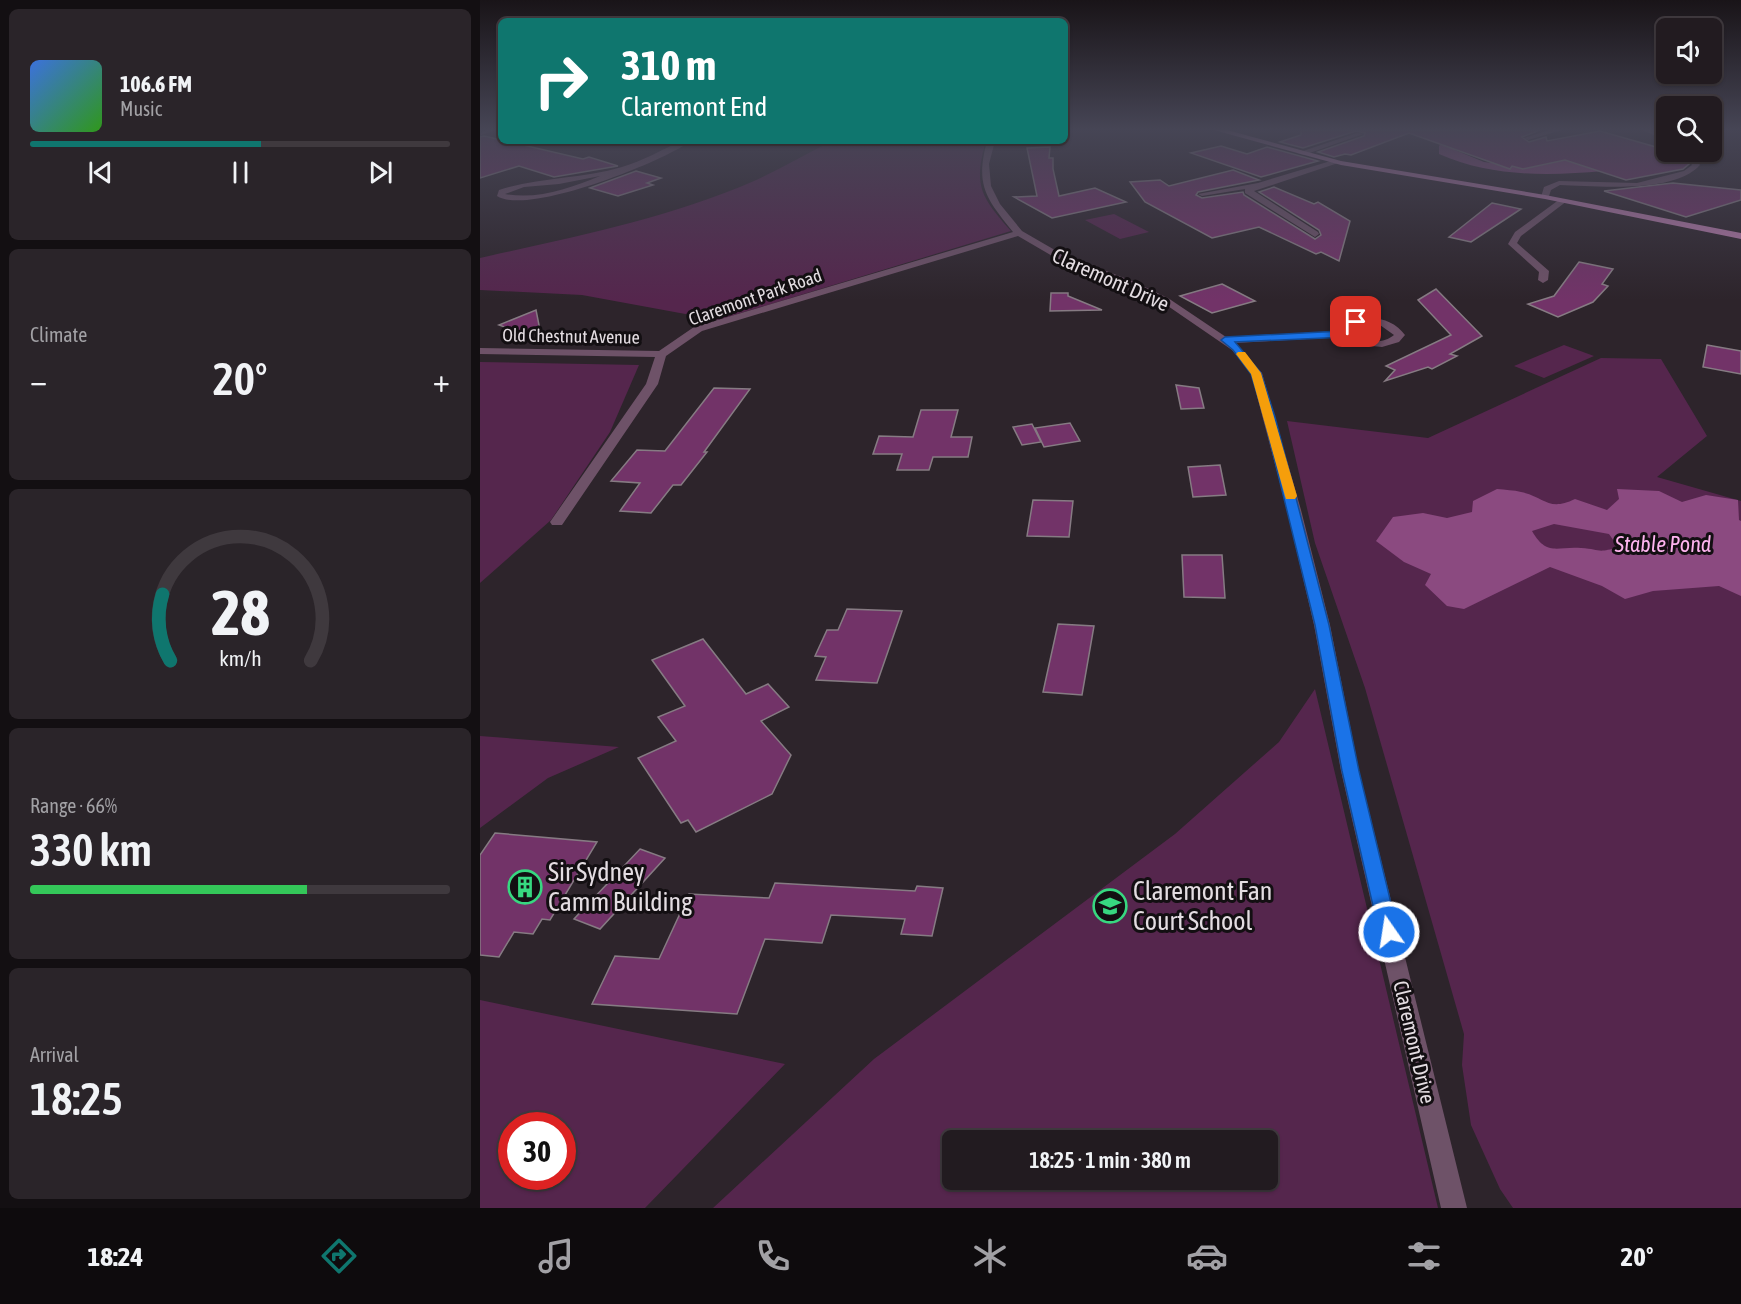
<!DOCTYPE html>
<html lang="en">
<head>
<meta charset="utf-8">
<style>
	body { margin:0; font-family:"Asap Condensed",sans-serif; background:#2a2429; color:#f1f3f6; height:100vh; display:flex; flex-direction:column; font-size:22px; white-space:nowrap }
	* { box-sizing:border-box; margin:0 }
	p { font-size:20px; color:#a2a1a5 }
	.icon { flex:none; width:33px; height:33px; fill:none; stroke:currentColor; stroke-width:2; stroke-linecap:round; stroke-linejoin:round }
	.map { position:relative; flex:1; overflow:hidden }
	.drawer { display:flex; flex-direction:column; gap:9px; padding:9px; background:#130f12; width:480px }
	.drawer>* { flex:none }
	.top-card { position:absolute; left:18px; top:18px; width:570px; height:126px; border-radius:9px; box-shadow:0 2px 4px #0004,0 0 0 2px #3f393e; background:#0f766e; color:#fff; overflow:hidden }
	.fabs { position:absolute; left:1176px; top:18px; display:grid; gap:12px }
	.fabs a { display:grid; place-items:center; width:66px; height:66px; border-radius:9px; background:#221b20; box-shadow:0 2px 4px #0004,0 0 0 2px #3f393e; font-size:30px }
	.speed { position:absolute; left:18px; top:1112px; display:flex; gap:12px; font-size:30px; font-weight:700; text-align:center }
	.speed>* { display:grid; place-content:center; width:78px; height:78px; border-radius:50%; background:#221b20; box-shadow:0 2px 4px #0004,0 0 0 2px #3f393e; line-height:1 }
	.speed .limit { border:9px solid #d22; background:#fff; color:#111 }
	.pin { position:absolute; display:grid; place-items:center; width:51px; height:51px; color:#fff; margin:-26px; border-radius:12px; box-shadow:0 3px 9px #0006 }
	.me { position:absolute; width:66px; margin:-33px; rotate:347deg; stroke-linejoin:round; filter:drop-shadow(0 0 4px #0008) }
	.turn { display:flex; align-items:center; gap:21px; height:126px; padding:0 24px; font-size:27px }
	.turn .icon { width:78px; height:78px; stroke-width:2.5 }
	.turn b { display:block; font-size:42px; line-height:51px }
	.big { font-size:45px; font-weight:600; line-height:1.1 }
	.drawer .tile { flex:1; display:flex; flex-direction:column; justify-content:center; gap:9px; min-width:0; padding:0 21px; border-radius:9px; background:#2a2429 }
	.drawer .dial { align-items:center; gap:0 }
	.dial svg { height:156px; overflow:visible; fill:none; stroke:#3f393e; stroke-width:7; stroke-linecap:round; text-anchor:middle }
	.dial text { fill:#f1f3f6; stroke:none }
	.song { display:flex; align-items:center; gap:18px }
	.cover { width:72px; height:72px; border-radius:9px; background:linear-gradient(135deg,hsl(220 70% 55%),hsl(110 70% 35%)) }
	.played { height:6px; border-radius:3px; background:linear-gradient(90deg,#0f766e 55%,#3f393e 55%) }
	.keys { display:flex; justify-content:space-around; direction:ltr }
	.heat { display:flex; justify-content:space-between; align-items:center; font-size:33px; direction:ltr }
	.charge { height:9px; border-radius:4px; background:linear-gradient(90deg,#34c759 66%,#3f393e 0) }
	.trip { position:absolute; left:462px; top:1130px; width:336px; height:60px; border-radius:9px; background:#221b20; box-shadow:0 2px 4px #0004,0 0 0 2px #3f393e; font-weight:600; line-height:60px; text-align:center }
	.tabs { display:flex; height:96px; justify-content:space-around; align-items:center; background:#0e0b0d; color:#a2a1a5 }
	.tabs .icon { width:42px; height:42px }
	.tabs .current { color:#0f766e }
	.tabs b { font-size:27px; color:#f1f3f6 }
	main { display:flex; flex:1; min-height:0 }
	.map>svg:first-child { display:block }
	.green { fill:#55264d; fill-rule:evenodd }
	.water { fill:#8b4a80; fill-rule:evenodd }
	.building { fill:#723368; stroke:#867b83; stroke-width:1.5 }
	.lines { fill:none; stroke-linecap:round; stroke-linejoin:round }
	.minor { fill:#6e5268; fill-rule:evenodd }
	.primary { fill:#b57aa9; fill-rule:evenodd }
	.route { fill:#1a73e8; stroke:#114b97; stroke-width:1.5 }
	.slow { fill:#f59e0b }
	.labels { text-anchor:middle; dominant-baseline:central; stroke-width:6; stroke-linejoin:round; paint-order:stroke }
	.far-street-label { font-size:18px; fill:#e4dde2; stroke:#130f12 }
	.street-label { font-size:21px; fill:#e4dde2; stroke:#130f12 }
	.water-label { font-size:22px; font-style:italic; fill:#feb4ef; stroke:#130f12 }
	.near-poi-label { font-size:26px; fill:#e4dde2; stroke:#130f12; text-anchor:start }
</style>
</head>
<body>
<main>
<section class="drawer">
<div class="tile">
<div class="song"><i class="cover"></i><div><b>106.6 FM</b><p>Music</p></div></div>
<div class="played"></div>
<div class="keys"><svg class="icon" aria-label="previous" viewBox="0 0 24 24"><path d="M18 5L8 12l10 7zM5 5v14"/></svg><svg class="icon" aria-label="pause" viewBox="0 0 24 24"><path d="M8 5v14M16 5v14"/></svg><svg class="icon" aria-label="next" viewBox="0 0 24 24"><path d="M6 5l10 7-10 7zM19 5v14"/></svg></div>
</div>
<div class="tile"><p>Climate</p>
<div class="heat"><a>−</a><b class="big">20°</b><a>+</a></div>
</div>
<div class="tile dial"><svg viewBox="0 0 100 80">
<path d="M14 69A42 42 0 1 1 86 69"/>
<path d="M14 69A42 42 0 0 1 10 35" stroke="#0f766e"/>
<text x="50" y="56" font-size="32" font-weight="700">28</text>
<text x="50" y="72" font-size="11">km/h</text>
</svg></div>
<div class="tile"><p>Range · 66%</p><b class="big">330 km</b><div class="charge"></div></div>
<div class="tile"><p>Arrival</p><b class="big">18:25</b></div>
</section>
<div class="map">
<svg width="1261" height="1208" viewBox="0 0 1261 1208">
	<rect width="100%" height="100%" fill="#2d242b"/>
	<g class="green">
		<path d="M 352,141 L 506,141 C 493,186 501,197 531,231 L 238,320 L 102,295 L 0,290 L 0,258 C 92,237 187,219 274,181 C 300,169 326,154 352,141 Z"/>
		<polygon points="634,214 669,232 640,239 605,220"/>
		<polygon points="1084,345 1114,356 1064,378 1034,366"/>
		<polygon points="1121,358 1181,359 1227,436 1177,477 1261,501 1261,1208 1033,1208 1020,1189 991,1125 982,1065 984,1034 885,688 835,543 807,421 948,438"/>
		<polygon points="0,362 159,365 130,432 71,520 0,583"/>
		<path d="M 835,689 L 958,1208 L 233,1208 L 394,1059 L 695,834 L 799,742 ZM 472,1140 L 788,1140 L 788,1179 L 472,1179 Z"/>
		<polygon points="0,736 139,747 68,778 0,828"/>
		<path d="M 0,1000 L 305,1064 L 165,1208 L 0,1208 ZM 32,1125 L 82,1125 L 82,1176 L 32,1176 Z"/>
	</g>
	<g class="water">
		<path d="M 964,140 L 975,150 L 1004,162 L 1028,165 L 1070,155 L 1123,171 C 1068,176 1011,177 959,154 L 959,146 Z"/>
		<path d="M 1017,489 C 1025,490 1034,490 1041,492 C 1065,497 1068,512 1095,499 L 1127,510 L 1139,499 L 1137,489 L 1179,491 L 1202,502 L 1226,495 L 1258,500 L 1259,520 L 1261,521 L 1261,596 L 1239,586 L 1173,591 L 1145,599 L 1122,586 L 1070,567 L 984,609 L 967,606 L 945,585 L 951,574 L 924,562 L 896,541 L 913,517 L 943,513 L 967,518 L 992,512 L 993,501 ZM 1074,524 L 1129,534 L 1138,547 C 1117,554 1120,549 1101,548 C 1077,546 1067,557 1052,531 Z"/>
	</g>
	<g class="building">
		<polygon points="821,130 1060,130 1042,137 1049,142 1066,137 1067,141 1120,131 1204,155 1209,164 1203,169 1146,180 1085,160 1043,169 1032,166 1030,169 929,133 871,155 865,154 854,157 838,152 884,136 885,133 876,131 823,148 800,142 821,135"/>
		<polygon points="4,136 103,159 109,157 138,166 74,177 39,166 0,178 0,137"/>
		<polygon points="741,146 767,154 787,147 838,161 781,177 711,153"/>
		<polygon points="570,147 569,158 573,158 573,169 579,196 615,188 646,202 572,218 534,197 557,196 547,148"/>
		<polygon points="753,170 779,180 718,192 716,195 722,198 763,192 764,195 835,239 841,235 839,230 779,192 794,187 834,204 838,202 870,221 859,261 841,252 836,254 779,227 732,238 665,202 650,182 680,180 689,186"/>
		<polygon points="156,171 181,178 167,183 173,185 138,196 110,188"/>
		<polygon points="1193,183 1261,190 1261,200 1206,217 1124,191"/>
		<polygon points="1012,203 1041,209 991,242 969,237"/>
		<polygon points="1099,262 1133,269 1122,284 1128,286 1113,302 1078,317 1048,304 1074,296"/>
		<polygon points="742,284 775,301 732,313 700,296"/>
		<polygon points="956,289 1002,336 970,354 977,356 952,369 948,367 905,381 915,370 906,366 971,335 938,300"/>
		<polygon points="571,293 588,293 588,296 622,310 570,311"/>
		<polygon points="56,310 60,330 47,335 19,325"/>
		<polygon points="1227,345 1261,351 1261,374 1223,367"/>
		<polygon points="696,385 719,388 724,408 701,409"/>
		<polygon points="234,388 270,389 224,452 227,452 201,485 193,485 171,513 140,511 160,483 131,481 157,450 185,451"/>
		<polygon points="441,410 478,410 471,437 492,437 488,457 453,457 449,470 417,470 422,454 393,454 399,436 433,437"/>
		<polygon points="590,423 600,441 564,447 555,428"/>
		<polygon points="552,424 561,442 542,445 533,427"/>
		<polygon points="740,465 746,495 713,497 708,467"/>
		<polygon points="553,500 593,501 589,537 547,536"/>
		<polygon points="702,555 742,555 745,598 704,597"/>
		<polygon points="367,609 422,611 397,683 336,680 346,657 335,656 347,630 358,630"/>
		<polygon points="578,624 614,626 602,695 563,692"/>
		<polygon points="223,639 266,694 288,684 309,707 281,721 311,755 292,794 216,832 208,820 201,823 158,758 196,741 178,717 205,706 172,660"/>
		<polygon points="15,833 117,842 70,920 62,919 53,934 34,932 19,957 0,955 0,855"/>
		<polygon points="160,849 185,858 120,929 94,919"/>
		<polygon points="295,883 435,891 437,886 463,888 452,936 421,934 425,919 351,915 342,943 285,939 257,1014 112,1004 135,956 179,959 209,894 289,898"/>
	</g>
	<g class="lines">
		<g class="minor">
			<polygon points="6,130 16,130 1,135 1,133"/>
			<polygon points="1069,130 1082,130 1048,140 1044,138"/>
			<polygon points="1162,130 1173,130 1186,136 1186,140"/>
			<polygon points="877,133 883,134 824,155 817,153"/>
			<path d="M 201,141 L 211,141 C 182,162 48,216 17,196 L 19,190 C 59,177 101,179 142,167 C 162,161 182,150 201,141 ZM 120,176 C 90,188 58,200 25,194 L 44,187 L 79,184 Z"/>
			<path d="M 507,141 L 515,141 L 509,164 L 511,186 L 520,204 L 542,231 L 580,253 L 652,281 L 688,298 L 746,337 L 860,331 L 861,328 C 881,313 911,315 925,335 L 919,342 L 902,347 L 882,345 L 864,337 L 755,343 L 782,373 L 821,510 L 850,625 L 879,771 L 987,1208 L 961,1208 L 861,771 L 834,625 L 807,510 L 771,373 L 752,350 L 682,302 L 646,285 L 574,257 L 538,236 L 222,331 L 186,356 L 178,384 L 82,525 L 72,525 L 70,522 L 166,384 L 175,357 L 0,354 L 0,348 L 179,351 L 214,327 L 533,232 C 506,198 495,186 507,141 ZM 886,324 L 900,325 L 914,335 C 902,345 884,342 871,333 L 874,328 Z"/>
			<path d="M 1205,152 L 1211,152 L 1220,165 C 1194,194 1117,186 1080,185 L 1071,190 L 1068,199 L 1061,197 L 1064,187 L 1079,181 L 1157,183 L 1204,171 L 1212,165 Z"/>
			<polygon points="854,160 861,162 774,191 838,232 839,234 835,237 765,193 765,189 722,196 718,194 778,183"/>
			<polygon points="1080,199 1087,201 1041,236 1037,243 1069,271 1068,280 1063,283 1058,280 1059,272 1028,244 1035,232"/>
		</g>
		<polygon class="primary" points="734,130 747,130 861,161 1065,195 1261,233 1261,239 1065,199 861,165"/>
	</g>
	<linearGradient id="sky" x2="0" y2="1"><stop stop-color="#191418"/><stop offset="0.43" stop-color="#464555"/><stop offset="1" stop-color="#464555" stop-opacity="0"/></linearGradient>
	<rect width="1261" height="300" fill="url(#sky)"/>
	<polygon class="route" points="876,320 881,322 866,337 755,342 781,373 795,417 849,625 879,771 918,932 915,938 909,940 902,938 899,932 862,771 835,625 784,417 771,374 753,350 741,340 745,337 861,331 862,328"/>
	<polygon class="slow" points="758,352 765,352 781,373 817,496 815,499 806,499 805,496 771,374 756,354"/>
	<defs>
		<g id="building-ring" transform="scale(1.725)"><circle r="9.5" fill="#130f12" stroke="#37d880" stroke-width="1.5"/><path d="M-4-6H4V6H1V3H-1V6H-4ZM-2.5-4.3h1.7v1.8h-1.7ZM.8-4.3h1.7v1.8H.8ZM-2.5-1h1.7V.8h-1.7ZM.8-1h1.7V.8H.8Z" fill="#37d880"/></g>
		<g id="school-ring" transform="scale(1.725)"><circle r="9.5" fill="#130f12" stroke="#37d880" stroke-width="1.5"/><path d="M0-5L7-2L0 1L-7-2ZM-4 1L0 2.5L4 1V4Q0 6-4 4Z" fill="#37d880"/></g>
	</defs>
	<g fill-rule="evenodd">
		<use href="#building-ring" x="45" y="887"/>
		<use href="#school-ring" x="630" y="906"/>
	</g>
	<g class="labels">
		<g class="far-street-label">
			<text transform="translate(275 297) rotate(-19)">Claremont Park Road</text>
			<text transform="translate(91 336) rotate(1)">Old Chestnut Avenue</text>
		</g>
		<g class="street-label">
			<text transform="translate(631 279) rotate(24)">Claremont Drive</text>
			<text transform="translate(935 1042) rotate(77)">Claremont Drive</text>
		</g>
		<g class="water-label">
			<text x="1183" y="544">Stable Pond</text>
		</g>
		<g class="near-poi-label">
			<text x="68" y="872">Sir Sydney<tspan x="68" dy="30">Camm Building</tspan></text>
			<text x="653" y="891">Claremont Fan<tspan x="653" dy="30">Court School</tspan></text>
		</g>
	</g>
</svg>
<div class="fabs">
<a><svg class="icon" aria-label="sound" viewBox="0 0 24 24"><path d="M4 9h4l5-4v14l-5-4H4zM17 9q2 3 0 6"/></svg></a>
<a><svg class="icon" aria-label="search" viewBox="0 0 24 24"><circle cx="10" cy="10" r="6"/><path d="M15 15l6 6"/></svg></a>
</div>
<div class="speed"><div class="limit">30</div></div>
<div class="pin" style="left:876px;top:322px;background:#d93025"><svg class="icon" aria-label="arrive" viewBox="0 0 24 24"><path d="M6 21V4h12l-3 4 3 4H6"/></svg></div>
<svg class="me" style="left:909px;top:932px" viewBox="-20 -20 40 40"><circle r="17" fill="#1a73e8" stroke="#fff" stroke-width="3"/><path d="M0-11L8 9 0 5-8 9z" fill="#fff"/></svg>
<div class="trip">18:25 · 1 min · 380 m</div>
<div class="top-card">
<div class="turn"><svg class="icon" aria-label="right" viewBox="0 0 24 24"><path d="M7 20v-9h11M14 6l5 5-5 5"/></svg><div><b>310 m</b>Claremont End</div></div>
</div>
</div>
</main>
<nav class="tabs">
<b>18:24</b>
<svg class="icon current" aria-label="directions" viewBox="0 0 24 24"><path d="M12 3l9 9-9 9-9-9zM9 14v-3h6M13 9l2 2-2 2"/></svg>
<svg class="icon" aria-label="music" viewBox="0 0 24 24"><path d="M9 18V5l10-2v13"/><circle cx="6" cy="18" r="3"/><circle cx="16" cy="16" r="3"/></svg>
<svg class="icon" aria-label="phone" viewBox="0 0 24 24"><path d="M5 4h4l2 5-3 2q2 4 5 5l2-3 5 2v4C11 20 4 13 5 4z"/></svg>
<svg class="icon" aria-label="climate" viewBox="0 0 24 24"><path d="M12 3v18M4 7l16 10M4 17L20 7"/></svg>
<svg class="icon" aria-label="car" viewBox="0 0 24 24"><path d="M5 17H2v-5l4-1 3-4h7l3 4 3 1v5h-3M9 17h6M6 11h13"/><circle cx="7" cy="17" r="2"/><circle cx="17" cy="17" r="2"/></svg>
<svg class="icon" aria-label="filters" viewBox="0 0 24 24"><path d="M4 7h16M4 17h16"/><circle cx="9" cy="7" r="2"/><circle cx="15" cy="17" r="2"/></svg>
<b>20°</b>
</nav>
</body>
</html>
